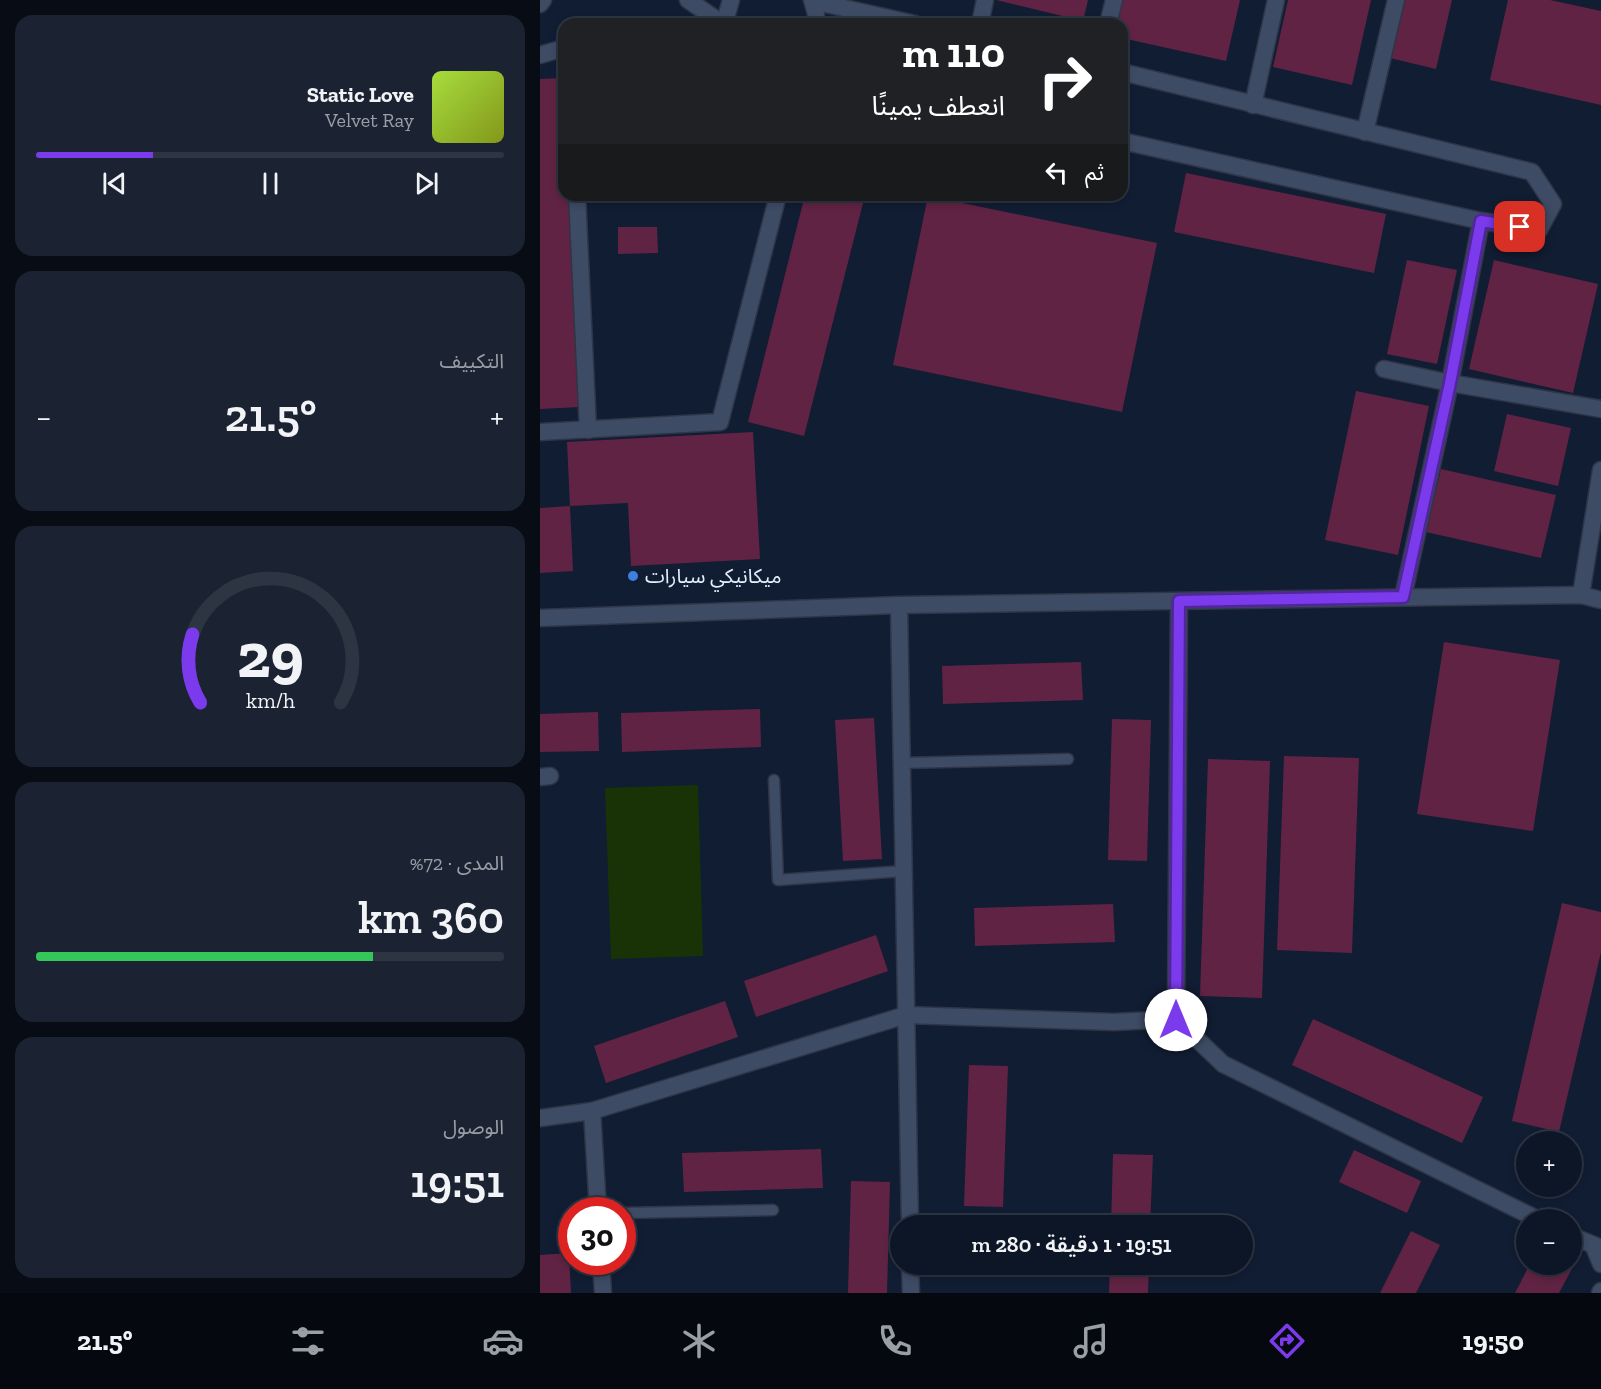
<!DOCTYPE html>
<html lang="ar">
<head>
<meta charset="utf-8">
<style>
	body { margin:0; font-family:"Zilla Slab","Noto Sans Arabic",serif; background:#1b2332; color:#f1f3f6; direction:rtl; height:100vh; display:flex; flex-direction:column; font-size:22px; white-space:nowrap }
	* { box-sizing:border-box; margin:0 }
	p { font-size:20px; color:#9a9fa7 }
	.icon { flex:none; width:33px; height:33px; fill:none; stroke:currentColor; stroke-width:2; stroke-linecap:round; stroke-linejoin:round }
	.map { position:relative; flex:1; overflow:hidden; direction:ltr }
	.sheet { display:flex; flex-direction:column; gap:15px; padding:15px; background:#070c15; width:540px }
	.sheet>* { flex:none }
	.guide { position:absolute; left:18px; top:18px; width:570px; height:183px; border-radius:18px; box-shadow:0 3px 9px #0003,0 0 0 2px #2d3543; direction:rtl; background:#202124; color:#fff; overflow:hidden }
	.controls { position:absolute; left:976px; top:1131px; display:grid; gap:12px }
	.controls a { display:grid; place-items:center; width:66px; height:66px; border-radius:50%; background:#0d1626; box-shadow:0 3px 9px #0003,0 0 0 2px #2d3543; font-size:30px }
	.speed { position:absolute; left:18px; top:1197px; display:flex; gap:12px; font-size:30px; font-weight:700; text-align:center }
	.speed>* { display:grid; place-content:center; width:78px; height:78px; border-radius:50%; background:#0d1626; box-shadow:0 3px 9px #0003,0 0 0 2px #2d3543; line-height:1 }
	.speed .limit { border:9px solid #d22; background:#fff; color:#111 }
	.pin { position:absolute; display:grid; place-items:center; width:51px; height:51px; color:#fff; margin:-26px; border-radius:12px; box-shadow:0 3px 9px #0006 }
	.me { position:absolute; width:66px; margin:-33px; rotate:0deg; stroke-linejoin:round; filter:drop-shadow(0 0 4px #0008) }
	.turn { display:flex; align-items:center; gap:21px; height:126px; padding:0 24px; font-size:27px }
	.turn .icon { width:78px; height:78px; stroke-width:2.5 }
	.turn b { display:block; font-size:42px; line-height:51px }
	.then { display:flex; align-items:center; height:57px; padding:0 24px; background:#0003; gap:12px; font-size:22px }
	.big { font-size:45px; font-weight:600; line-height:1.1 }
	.sheet .tile { flex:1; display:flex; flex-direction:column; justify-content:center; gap:9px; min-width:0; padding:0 21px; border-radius:18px; background:#1b2332 }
	.sheet .dial { align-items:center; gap:0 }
	.dial svg { height:156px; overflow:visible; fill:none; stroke:#2d3543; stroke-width:7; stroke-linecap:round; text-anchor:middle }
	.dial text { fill:#f1f3f6; stroke:none }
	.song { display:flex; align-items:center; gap:18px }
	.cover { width:72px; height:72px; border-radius:9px; background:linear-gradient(135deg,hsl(80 70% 55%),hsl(70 70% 35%)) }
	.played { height:6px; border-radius:3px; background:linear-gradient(90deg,#7c3aed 25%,#2d3543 25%) }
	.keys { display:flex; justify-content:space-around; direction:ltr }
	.heat { display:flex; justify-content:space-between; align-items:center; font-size:33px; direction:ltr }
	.charge { height:9px; border-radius:4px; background:linear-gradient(90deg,#34c759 72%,#2d3543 0) }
	.trip { position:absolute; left:350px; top:1215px; width:363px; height:60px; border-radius:30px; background:#0d1626; box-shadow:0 3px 9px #0003,0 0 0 2px #2d3543; font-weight:600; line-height:60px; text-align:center; direction:rtl }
	.tab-bar { display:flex; height:96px; justify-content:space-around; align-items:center; background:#05090f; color:#9a9fa7 }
	.tab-bar .icon { width:42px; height:42px }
	.tab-bar .active { color:#7c3aed }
	.tab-bar b { font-size:27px; color:#f1f3f6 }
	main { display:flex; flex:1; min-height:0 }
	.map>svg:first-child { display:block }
	.green { fill:#1a3306 }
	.building { fill:#612343 }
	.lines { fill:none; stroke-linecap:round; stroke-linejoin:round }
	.service-casing { stroke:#2f3547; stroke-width:13 }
	.minor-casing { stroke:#2f3547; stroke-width:19 }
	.service { stroke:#3d4b64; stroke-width:10 }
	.minor { stroke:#3d4b64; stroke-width:16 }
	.route-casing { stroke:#51269a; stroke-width:15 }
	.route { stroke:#7c3aed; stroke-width:10 }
	.shop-dot { fill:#3f7fe0; stroke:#111d33; stroke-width:2 }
	.labels { text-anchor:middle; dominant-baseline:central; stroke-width:6; stroke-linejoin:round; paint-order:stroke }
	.poi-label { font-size:20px; fill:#e5eefd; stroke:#111d33; text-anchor:start }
</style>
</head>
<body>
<main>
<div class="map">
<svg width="1061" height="1293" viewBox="0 0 1061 1293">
	<rect width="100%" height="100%" fill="#111d33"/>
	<polygon class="green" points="158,785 163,956 71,959 65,788"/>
	<g class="building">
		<polygon points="456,0 548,0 543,21"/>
		<polygon points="582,0 700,0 686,61 582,38 582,24 577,24"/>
		<polygon points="748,0 831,0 812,85 733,67"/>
		<polygon points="863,0 912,0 896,69 850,58"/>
		<polygon points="968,0 1010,0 1061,11 1061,105 950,80"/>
		<polygon points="23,78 24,195 29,195 40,407 0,409 0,79"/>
		<polygon points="646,173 846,214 834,273 634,232"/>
		<polygon points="265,195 325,195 264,436 208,422"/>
		<polygon points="388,196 617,243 582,412 353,365"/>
		<polygon points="78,227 117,227 118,253 78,254"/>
		<polygon points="867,260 917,270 897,364 847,354"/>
		<polygon points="954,260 1058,284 1033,393 929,369"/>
		<polygon points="816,391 889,406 858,555 785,540"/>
		<polygon points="967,414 1031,428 1018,486 954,471"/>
		<polygon points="213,432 220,559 91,566 88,503 30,506 33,571 0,573 0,508 30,506 27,442"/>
		<polygon points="901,469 1016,495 1001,558 886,532"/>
		<polygon points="904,642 1020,660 993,831 877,814"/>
		<polygon points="541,662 543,700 403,704 402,666"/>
		<polygon points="220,709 221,747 82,752 81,713"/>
		<polygon points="58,712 59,751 0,752 0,714"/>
		<polygon points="334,718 342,859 303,861 295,720"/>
		<polygon points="572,719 611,720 607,861 568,860"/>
		<polygon points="744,756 819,758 812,953 737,950"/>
		<polygon points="668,759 730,761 722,998 660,996"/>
		<polygon points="1022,903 1061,912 1061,952 1019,1132 972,1121"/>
		<polygon points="573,904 575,942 435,946 434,908"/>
		<polygon points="336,935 348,971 216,1017 204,981"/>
		<polygon points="185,1001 198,1037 66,1083 54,1046"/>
		<polygon points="773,1019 943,1097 922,1143 752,1065"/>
		<polygon points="429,1065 468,1066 463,1207 424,1206"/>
		<polygon points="281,1149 283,1188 144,1192 142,1153"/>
		<polygon points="814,1150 881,1181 867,1213 799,1182"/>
		<polygon points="573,1154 613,1155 610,1226 571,1226"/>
		<polygon points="311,1181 350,1182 347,1293 308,1293"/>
		<polygon points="871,1231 900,1245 876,1293 840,1293"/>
		<polygon points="29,1253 31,1293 0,1293 0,1255"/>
		<polygon points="1032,1259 1036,1261 1019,1293 975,1293 990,1264 1032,1264"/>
		<polygon points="570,1264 609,1264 608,1293 569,1293"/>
	</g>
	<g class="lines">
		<g class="service-casing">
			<g id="service">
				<polyline points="362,763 528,759"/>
				<polyline points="234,780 238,880 364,871"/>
				<polyline points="82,1213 233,1210"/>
			</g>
		</g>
		<g class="minor-casing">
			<g id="minor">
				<polyline points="148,0 183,24"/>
				<polyline points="272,0 276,14 275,24"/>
				<polyline points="273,1 375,24"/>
				<polyline points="0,4 3,0"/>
				<polyline points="187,24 187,14 191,0"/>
				<polyline points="440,24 445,0"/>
				<polyline points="568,24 574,0"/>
				<polyline points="0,55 24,48"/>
				<polyline points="582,72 992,172 1013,204 999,230 941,221 582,141"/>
				<polyline points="713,105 736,0"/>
				<polyline points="825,132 856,0"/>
				<polyline points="37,195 48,430"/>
				<polyline points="844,369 910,383 1061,409"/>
				<polyline points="0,432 180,422 238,195"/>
				<polyline points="1041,595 1061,470"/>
				<polyline points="863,597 910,383 941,221"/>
				<polyline points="359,605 370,1226"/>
				<polyline points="0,618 359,605 1041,595 1061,600"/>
				<polyline points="0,777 10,776"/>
				<polyline points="636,1019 639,601"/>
				<polyline points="52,1111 58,1210"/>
				<polyline points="0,1118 52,1111 366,1015 574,1022 636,1019 683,1064 999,1220"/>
				<polyline points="1032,1236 1061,1248"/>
				<polyline points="1054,1247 1061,1264"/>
				<polyline points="61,1262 63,1293"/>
				<polyline points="370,1264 371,1293"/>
				<polyline points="1060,1293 1061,1291"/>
			</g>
		</g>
		<use href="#service" class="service"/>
		<use href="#minor" class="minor"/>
	</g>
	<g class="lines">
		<g class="route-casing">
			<polyline id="route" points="636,1020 639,601 863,597 910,383 941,221 980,227"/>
		</g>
		<use href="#route" class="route"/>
	</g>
	<circle class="shop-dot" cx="93" cy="576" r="6"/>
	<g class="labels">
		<g class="poi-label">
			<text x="105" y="576">ميكانيكي سيارات</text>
		</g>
	</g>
</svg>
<div class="controls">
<a>+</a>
<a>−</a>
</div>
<div class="speed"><div class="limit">30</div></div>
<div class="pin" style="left:980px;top:227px;background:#d93025"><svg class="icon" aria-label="arrive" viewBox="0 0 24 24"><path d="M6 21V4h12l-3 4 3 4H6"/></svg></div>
<svg class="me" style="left:636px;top:1020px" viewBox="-20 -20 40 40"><circle r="19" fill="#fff"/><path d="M0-13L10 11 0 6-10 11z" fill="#7c3aed"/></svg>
<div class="trip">19:51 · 1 دقيقة · 280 m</div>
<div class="guide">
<div class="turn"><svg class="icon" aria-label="right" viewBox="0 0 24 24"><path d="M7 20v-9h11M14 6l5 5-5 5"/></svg><div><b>110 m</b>انعطف يمينًا</div></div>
<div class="then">ثم<svg class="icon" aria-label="left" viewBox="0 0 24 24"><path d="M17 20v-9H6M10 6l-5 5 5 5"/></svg></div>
</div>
</div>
<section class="sheet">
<div class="tile">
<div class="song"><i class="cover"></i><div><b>Static Love</b><p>Velvet Ray</p></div></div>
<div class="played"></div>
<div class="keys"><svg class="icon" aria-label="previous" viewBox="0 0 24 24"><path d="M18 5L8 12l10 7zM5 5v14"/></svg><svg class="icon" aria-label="pause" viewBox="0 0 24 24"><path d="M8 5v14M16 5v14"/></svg><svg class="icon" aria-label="next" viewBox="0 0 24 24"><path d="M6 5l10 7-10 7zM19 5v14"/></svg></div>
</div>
<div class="tile"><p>التكييف</p>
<div class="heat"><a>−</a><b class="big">21.5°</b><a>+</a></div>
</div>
<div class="tile dial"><svg viewBox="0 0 100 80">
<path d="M14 69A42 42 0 1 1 86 69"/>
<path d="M14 69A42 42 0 0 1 10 34" stroke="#7c3aed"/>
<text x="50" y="56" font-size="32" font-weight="700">29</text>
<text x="50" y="72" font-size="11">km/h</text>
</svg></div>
<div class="tile"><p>المدى · 72%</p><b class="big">360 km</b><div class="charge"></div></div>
<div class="tile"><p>الوصول</p><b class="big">19:51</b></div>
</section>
</main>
<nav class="tab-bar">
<b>19:50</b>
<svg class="icon active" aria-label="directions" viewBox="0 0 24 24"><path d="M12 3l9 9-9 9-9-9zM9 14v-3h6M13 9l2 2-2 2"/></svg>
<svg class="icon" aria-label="music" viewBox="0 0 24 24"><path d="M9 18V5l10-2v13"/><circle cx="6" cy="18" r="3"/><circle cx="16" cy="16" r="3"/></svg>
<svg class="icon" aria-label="phone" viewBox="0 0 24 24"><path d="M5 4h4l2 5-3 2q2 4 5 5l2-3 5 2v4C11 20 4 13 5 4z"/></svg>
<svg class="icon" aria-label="climate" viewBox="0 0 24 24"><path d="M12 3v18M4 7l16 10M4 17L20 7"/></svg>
<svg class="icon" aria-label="car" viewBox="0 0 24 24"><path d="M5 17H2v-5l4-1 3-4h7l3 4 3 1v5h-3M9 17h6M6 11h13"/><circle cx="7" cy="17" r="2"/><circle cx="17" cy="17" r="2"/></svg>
<svg class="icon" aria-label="filters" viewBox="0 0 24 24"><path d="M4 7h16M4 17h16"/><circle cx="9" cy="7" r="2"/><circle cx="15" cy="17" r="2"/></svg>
<b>21.5°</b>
</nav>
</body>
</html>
